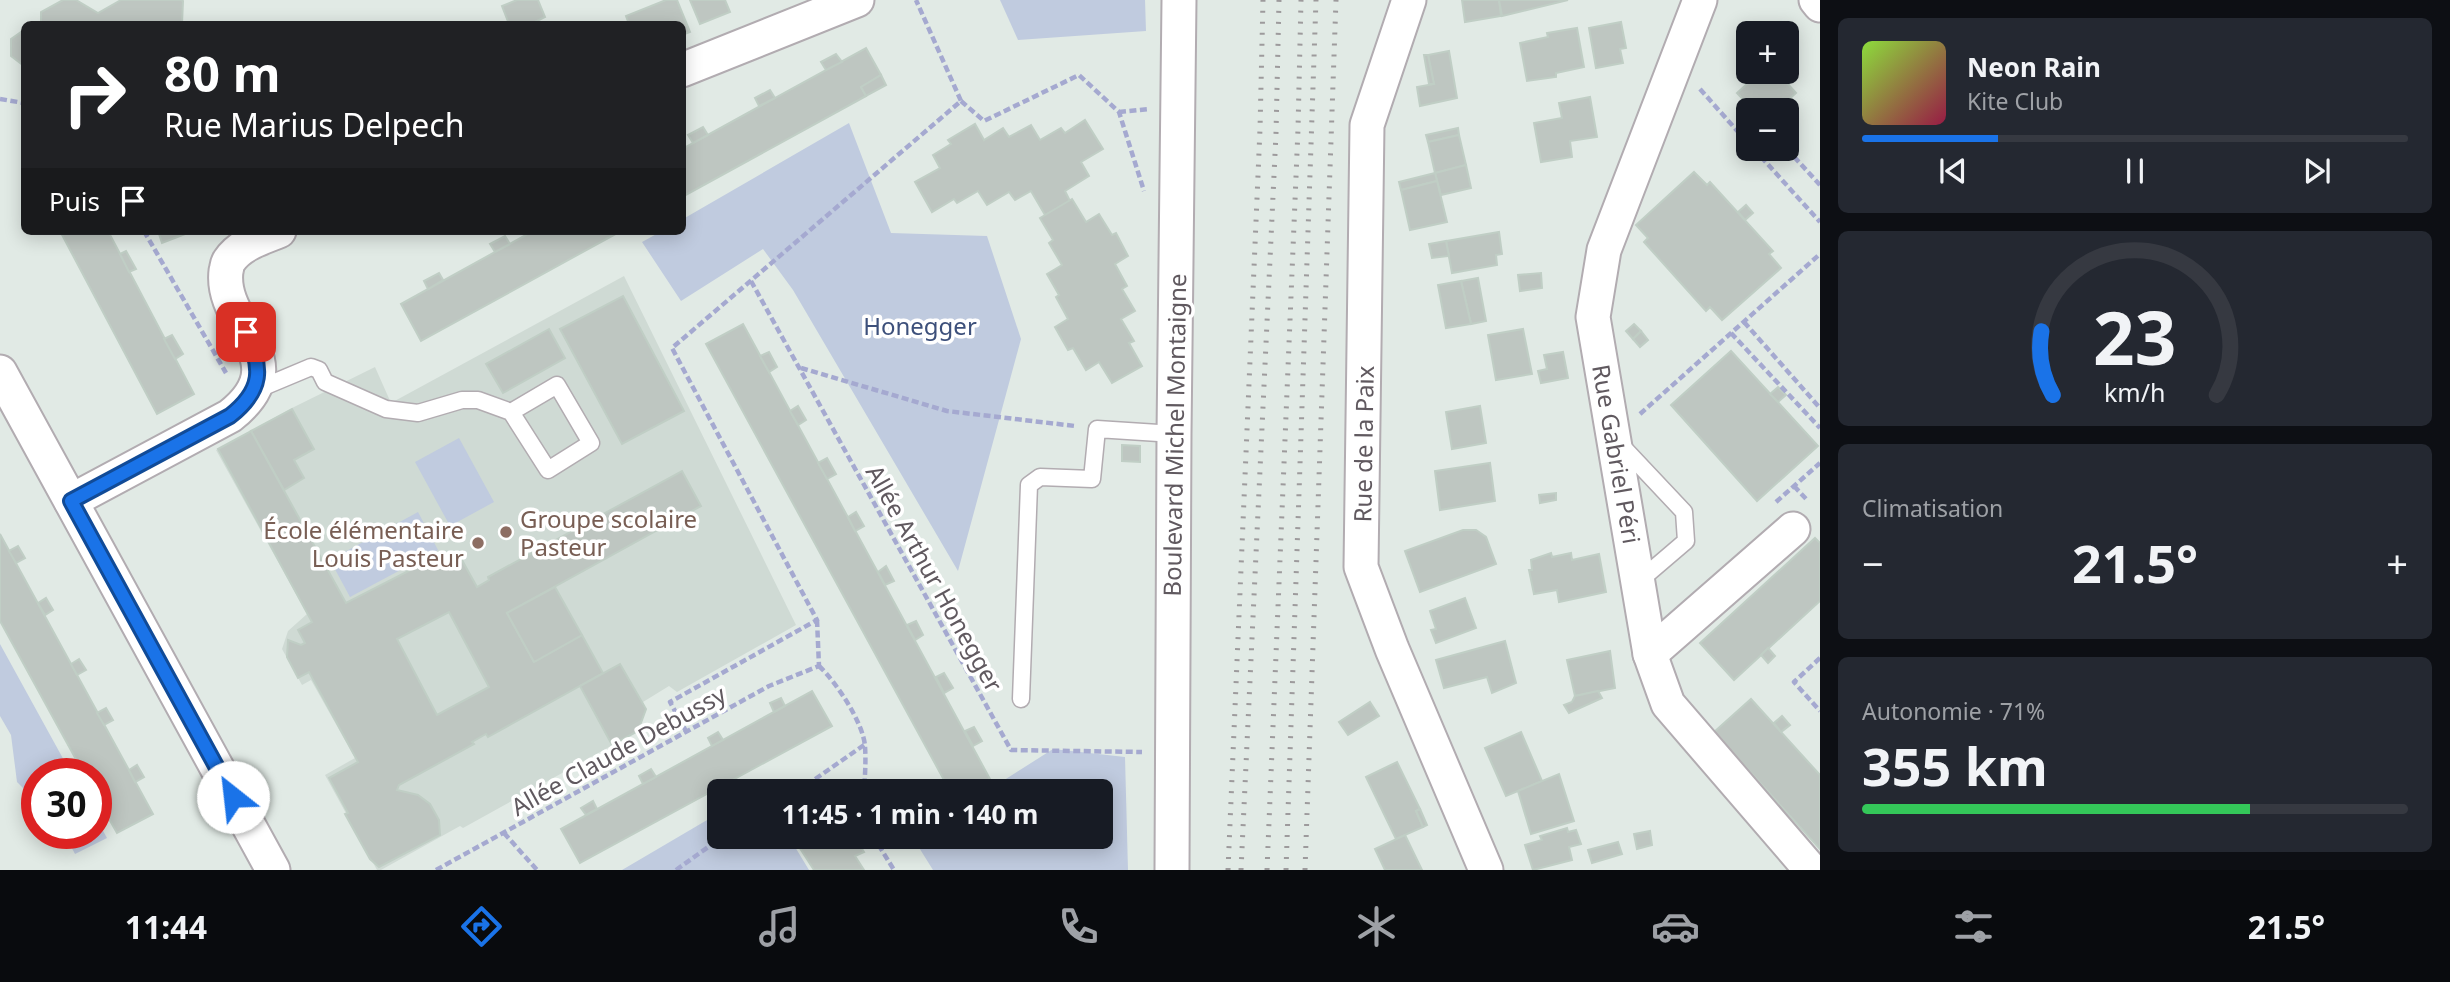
<!DOCTYPE html>
<html lang="fr">
<head>
<meta charset="utf-8">
<style>
	body { margin:0; font-family:"Noto Sans",sans-serif; background:#242831; color:#f1f3f6; height:100vh; display:flex; flex-direction:column; font-size:26px; white-space:nowrap }
	* { box-sizing:border-box; margin:0 }
	p { font-size:23px; color:#9ea1a6 }
	.icon { flex:none; width:38px; height:38px; fill:none; stroke:currentColor; stroke-width:2; stroke-linecap:round; stroke-linejoin:round }
	.map { position:relative; flex:1; overflow:hidden }
	.side { display:flex; flex-direction:column; gap:18px; padding:18px; background:#0d0f14; width:630px }
	.side>* { flex:none }
	.hud { position:absolute; left:21px; top:21px; width:665px; height:214px; border-radius:10px; box-shadow:0 4px 18px #0003; background:#202124; color:#fff; overflow:hidden }
	.buttons { position:absolute; left:1736px; top:21px; display:grid; gap:14px }
	.buttons a { display:grid; place-items:center; width:63px; height:63px; border-radius:10px; background:#171b24; box-shadow:0 4px 18px #0003; font-size:35px }
	.speed { position:absolute; left:21px; top:758px; display:flex; gap:14px; font-size:35px; font-weight:700; text-align:center }
	.speed>* { display:grid; place-content:center; width:91px; height:91px; border-radius:50%; background:#171b24; box-shadow:0 4px 18px #0003; line-height:1 }
	.speed .limit { border:10px solid #d22; background:#fff; color:#111 }
	.pin { position:absolute; display:grid; place-items:center; width:60px; height:60px; color:#fff; margin:-30px; border-radius:14px; box-shadow:0 4px 10px #0006 }
	.me { position:absolute; width:77px; margin:-38px; rotate:331deg; stroke-linejoin:round; filter:drop-shadow(0 0 5px #0008) }
	.turn { display:flex; align-items:center; gap:24px; height:147px; padding:0 28px; font-size:32px }
	.turn .icon { width:91px; height:91px; stroke-width:2.5 }
	.turn b { display:block; font-size:49px; line-height:60px }
	.then { display:flex; align-items:center; height:66px; padding:0 28px; background:#0003; gap:14px; font-size:26px }
	.big { font-size:52px; font-weight:700; line-height:1.1 }
	.side .tile { flex:1; display:flex; flex-direction:column; justify-content:center; gap:10px; min-width:0; padding:0 24px; border-radius:10px; background:#242831 }
	.side .dial { align-items:center; gap:0 }
	.dial svg { height:182px; overflow:visible; fill:none; stroke:#363941; stroke-width:7; stroke-linecap:round; text-anchor:middle }
	.dial text { fill:#f1f3f6; stroke:none }
	.song { display:flex; align-items:center; gap:21px }
	.cover { width:84px; height:84px; border-radius:10px; background:linear-gradient(135deg,hsl(90 70% 55%),hsl(340 70% 35%)) }
	.played { height:7px; border-radius:4px; background:linear-gradient(90deg,#1a73e8 25%,#363941 25%) }
	.keys { display:flex; justify-content:space-around; direction:ltr }
	.heat { display:flex; justify-content:space-between; align-items:center; font-size:38px; direction:ltr }
	.charge { height:10px; border-radius:5px; background:linear-gradient(90deg,#34c759 71%,#363941 0) }
	.trip { position:absolute; left:707px; top:779px; width:406px; height:70px; border-radius:10px; background:#171b24; box-shadow:0 4px 18px #0003; font-weight:700; line-height:70px; text-align:center }
	.tab-bar { display:flex; height:112px; justify-content:space-around; align-items:center; background:#090b0e; color:#9ea1a6 }
	.tab-bar .icon { width:49px; height:49px }
	.tab-bar .current { color:#1a73e8 }
	.tab-bar b { font-size:32px; color:#f1f3f6 }
	main { display:flex; flex:1; min-height:0 }
	.map>svg:first-child { display:block }
	.education { fill:#cfdad4 }
	.green { fill:#c0cbdf }
	.building { fill:#bec6c1; stroke:#c0cec5; stroke-width:2; fill-rule:evenodd }
	.lines { fill:none; stroke-linecap:round; stroke-linejoin:round }
	.service-casing { stroke:#b2acb1; stroke-width:19 }
	.minor-casing { stroke:#b2acb1; stroke-width:37 }
	.path { stroke:#a5a9d0; stroke-width:4.5; stroke-dasharray:7 3.5; stroke-linecap:butt }
	.service { stroke:#fff; stroke-width:16 }
	.minor { stroke:#fff; stroke-width:33 }
	.rail { stroke:#9d9a9c; stroke-width:5; stroke-dasharray:2 9; stroke-linecap:butt }
	.route-casing { stroke:#114b97; stroke-width:18 }
	.route { stroke:#1a73e8; stroke-width:12 }
	.education-dot { fill:#8d6e63; stroke:#fff; stroke-width:2.5 }
	.labels { text-anchor:middle; dominant-baseline:central; stroke-width:7; stroke-linejoin:round; paint-order:stroke }
	.park-label { font-size:24px; fill:#3d507b; stroke:#fff }
	.street-label { font-size:24px; fill:#60595f; stroke:#fff }
	.education-label { font-size:24px; fill:#785e54; stroke:#fff; text-anchor:start }
</style>
</head>
<body>
<main>
<div class="map">
<svg width="1820" height="870" viewBox="0 0 1820 870">
	<rect width="100%" height="100%" fill="#e1eae5"/>
	<polygon class="education" points="624,276 796,625 677,692 669,686 643,702 646,709 638,731 463,828 460,826 381,870 377,870 325,775 355,758 311,680 302,685 282,649 288,631 307,614 216,450 292,408 375,367 391,403"/>
	<g class="green">
		<polygon points="1000,0 1145,0 1146,31 1018,40"/>
		<polygon points="849,123 891,233 987,236 1021,339 958,571 793,290 763,249 681,301 642,242 662,231 682,231 683,219"/>
		<polygon points="459,438 494,502 450,526 415,462"/>
		<polygon points="418,512 438,550 350,597 330,560"/>
		<polygon points="0,644 71,773 37,774 37,802 17,782 11,735 0,716"/>
		<polygon points="1053,749 1125,757 1128,870 933,870 913,838 915,837 1101,836 1101,791 987,791"/>
		<polygon points="719,813 719,836 789,837 809,870 622,870"/>
		<polygon points="96,818 107,838 75,854 64,833 96,833"/>
	</g>
	<g class="building">
		<polygon points="63,0 76,0 98,13 121,0 181,0 183,1 182,24 41,24 41,12"/>
		<polygon points="517,0 538,0 545,17 531,24 509,24 502,6"/>
		<polygon points="666,0 677,0 690,32 682,35 682,24 629,24 626,16"/>
		<polygon points="690,0 725,0 730,12 700,24"/>
		<polygon points="1462,0 1499,0 1501,16 1465,22"/>
		<polygon points="1499,0 1568,0 1502,16"/>
		<polygon points="1621,22 1626,48 1620,49 1623,63 1596,68 1589,28"/>
		<polygon points="1577,28 1584,67 1556,73 1556,77 1527,81 1520,43 1548,37 1547,33"/>
		<polygon points="24,30 24,66 11,56 11,39"/>
		<polygon points="866,48 881,75 861,87 866,96 682,197 682,149"/>
		<polygon points="1449,51 1457,98 1420,106 1417,87 1434,84 1428,55"/>
		<polygon points="836,54 842,62 826,70 821,62"/>
		<polygon points="1424,55 1428,55 1434,84 1429,84"/>
		<polygon points="1760,72 1777,72 1796,93 1777,110 1753,110 1737,93"/>
		<polygon points="881,75 886,85 866,96 861,87"/>
		<polygon points="770,90 775,98 759,106 755,98"/>
		<polygon points="1590,97 1597,137 1570,141 1572,157 1541,162 1534,123 1562,118 1559,103"/>
		<polygon points="1085,120 1103,149 1081,162 1089,176 1065,191 1070,201 1045,215 1031,191 1015,200 1009,192 987,205 978,191 957,203 954,199 932,212 915,182 940,168 933,155 951,144 948,140 975,124 984,140 1003,128 1009,137 1031,125 1040,140 1061,128 1065,133"/>
		<polygon points="703,127 708,135 693,143 688,135"/>
		<polygon points="1458,128 1459,135 1428,142 1426,135"/>
		<polygon points="1459,135 1466,165 1435,173 1428,142"/>
		<polygon points="1466,165 1471,188 1441,195 1435,173"/>
		<polygon points="1694,172 1707,185 1710,182 1773,251 1769,254 1781,268 1722,320 1710,307 1706,311 1644,242 1648,238 1636,225"/>
		<polygon points="1435,173 1437,181 1401,190 1399,182"/>
		<polygon points="1437,181 1447,222 1410,230 1401,190"/>
		<polygon points="1072,199 1086,222 1099,214 1112,235 1116,233 1128,256 1115,264 1127,286 1122,289 1135,311 1121,319 1134,341 1129,343 1142,366 1112,383 1099,362 1086,370 1073,348 1068,350 1055,327 1068,319 1056,297 1059,295 1047,274 1062,265 1049,243 1053,240 1040,218"/>
		<polygon points="1746,205 1753,213 1745,220 1738,212"/>
		<polygon points="60,231 108,231 194,394 157,414"/>
		<polygon points="158,231 193,231 162,243"/>
		<polygon points="533,231 621,231 421,341 401,304"/>
		<polygon points="1499,232 1502,254 1496,255 1497,265 1452,273 1446,241"/>
		<polygon points="505,236 510,244 495,252 490,244"/>
		<polygon points="1446,241 1449,256 1432,258 1429,244"/>
		<polygon points="126,251 136,269 129,272 120,254"/>
		<polygon points="439,273 443,280 428,289 424,281"/>
		<polygon points="1541,273 1542,288 1520,291 1518,275"/>
		<polygon points="1478,278 1486,321 1471,324 1461,281"/>
		<polygon points="1461,281 1471,324 1446,328 1438,285"/>
		<polygon points="623,296 684,411 622,444 560,329"/>
		<polygon points="743,324 990,779 968,791 950,791 706,344"/>
		<polygon points="1634,324 1641,331 1633,339 1626,331"/>
		<polygon points="549,329 565,358 503,393 486,364"/>
		<polygon points="1523,329 1532,374 1496,380 1488,335"/>
		<polygon points="1641,331 1648,340 1640,347 1633,339"/>
		<polygon points="172,335 183,354 175,359 164,339"/>
		<polygon points="1731,351 1818,446 1757,501 1671,405"/>
		<polygon points="769,352 777,367 769,372 760,356"/>
		<polygon points="1563,352 1568,378 1541,383 1538,371 1547,369 1544,355"/>
		<polygon points="1778,387 1786,395 1778,402 1770,394"/>
		<polygon points="798,406 806,420 798,425 790,411"/>
		<polygon points="1480,406 1486,443 1452,449 1446,412"/>
		<polygon points="292,409 314,449 294,460 304,478 284,490 251,431"/>
		<path d="M 251,431 L 346,603 L 430,560 L 458,553 L 477,587 L 489,580 L 488,577 L 682,471 L 701,506 L 507,613 L 534,662 L 582,635 L 603,673 L 488,737 L 486,734 L 472,742 L 474,744 L 399,785 L 397,790 L 418,795 L 430,804 L 439,820 L 440,835 L 379,867 L 370,859 L 345,814 L 348,813 L 329,778 L 358,762 L 309,672 L 298,678 L 287,657 L 288,640 L 301,645 L 305,643 L 298,630 L 312,622 L 218,449 ZM 449,612 L 489,687 L 437,715 L 397,639 Z"/>
		<polygon points="1122,445 1140,446 1140,462 1122,461"/>
		<polygon points="827,458 836,474 827,479 818,463"/>
		<polygon points="1490,463 1495,501 1440,510 1435,471"/>
		<polygon points="1556,493 1556,500 1540,503 1539,495"/>
		<polygon points="856,512 864,526 855,531 848,517"/>
		<polygon points="1463,530 1476,530 1486,537 1496,564 1420,592 1405,551"/>
		<polygon points="0,534 153,814 117,833 96,796 96,774 84,774 0,621"/>
		<polygon points="1815,538 1820,543 1820,601 1734,680 1700,643"/>
		<polygon points="18,546 25,558 16,563 9,551"/>
		<polygon points="1551,553 1552,557 1571,553 1572,560 1599,554 1606,592 1559,602 1557,590 1534,594 1529,570 1532,570 1531,560"/>
		<polygon points="886,566 894,581 885,585 878,572"/>
		<polygon points="555,587 582,635 534,662 507,613"/>
		<polygon points="46,598 53,610 45,615 38,603"/>
		<polygon points="1465,598 1476,628 1436,643 1431,630 1436,629 1430,611"/>
		<polygon points="916,621 923,635 915,640 907,625"/>
		<polygon points="1505,641 1516,683 1492,693 1487,677 1444,688 1436,660"/>
		<polygon points="1768,648 1775,656 1768,663 1761,655"/>
		<polygon points="1610,651 1615,688 1575,696 1567,660"/>
		<polygon points="79,659 86,670 77,675 71,664"/>
		<polygon points="620,664 646,709 638,731 612,745 580,686"/>
		<polygon points="944,673 953,688 944,693 936,677"/>
		<polygon points="812,691 832,726 580,863 561,829"/>
		<polygon points="1598,691 1602,698 1569,713 1564,705 1572,702 1575,696"/>
		<polygon points="781,698 785,706 774,712 770,703"/>
		<polygon points="1751,699 1820,775 1820,849 1714,732"/>
		<polygon points="1370,702 1379,716 1348,735 1339,722"/>
		<polygon points="106,708 113,720 104,725 97,713"/>
		<polygon points="1782,716 1790,725 1781,732 1774,723"/>
		<polygon points="974,727 982,741 973,746 965,731"/>
		<polygon points="718,732 723,740 712,746 708,738"/>
		<polygon points="1521,732 1542,781 1506,796 1485,748"/>
		<polygon points="1397,762 1420,809 1416,811 1423,827 1396,839 1366,777"/>
		<polygon points="137,765 144,777 135,782 129,770"/>
		<polygon points="651,769 656,777 643,784 639,776"/>
		<polygon points="1559,774 1574,821 1531,834 1518,791"/>
		<polygon points="593,801 597,809 586,815 581,808"/>
		<polygon points="1420,809 1427,825 1423,827 1416,811"/>
		<polygon points="1567,828 1568,832 1576,830 1581,844 1569,847 1572,860 1533,870 1525,845 1542,840 1540,836"/>
		<polygon points="1650,831 1652,845 1637,849 1634,834"/>
		<polygon points="1405,835 1422,870 1385,870 1375,849"/>
		<polygon points="798,836 843,836 849,846 857,841 864,852 855,856 864,870 814,870 794,839"/>
		<polygon points="1618,842 1622,854 1592,863 1588,850"/>
	</g>
	<g class="lines">
		<g class="service-casing">
			<g id="service">
				<polyline points="256,390 311,367 319,370 325,382 386,409 418,413 462,400 478,400 511,412 548,470 591,443 557,385 511,412"/>
				<polyline points="1619,443 1684,512 1686,541 1638,582"/>
				<polyline points="1021,699 1029,485 1040,477 1092,479 1097,429 1174,434"/>
			</g>
		</g>
		<g class="minor-casing">
			<g id="minor">
				<polyline points="1409,0 1367,125 1361,567 1392,649 1486,870"/>
				<polyline points="1700,0 1604,250 1593,317 1650,654 1668,704 1811,870"/>
				<polyline points="1816,0 1820,5"/>
				<polyline points="682,70 857,0"/>
				<polyline points="0,372 273,870"/>
				<path d="M 71,501 L 230,416 C 300,361 219,326 226,271 C 227,268 227,263 229,261 C 240,244 262,238 279,231"/>
				<polyline points="1650,654 1793,529"/>
				<polyline points="1172,870 1174,434 1179,0"/>
			</g>
		</g>
		<g class="path">
			<polyline points="1700,89 1748,143"/>
			<polyline points="0,99 24,103"/>
			<polyline points="961,101 984,121 1079,75 1119,112 1144,191"/>
			<polyline points="1119,112 1149,109"/>
			<polyline points="1754,149 1820,222"/>
			<polyline points="1787,149 1820,185"/>
			<polyline points="1761,157 1770,149"/>
			<polyline points="144,231 226,373"/>
			<polyline points="751,281 1011,750 1142,752"/>
			<polyline points="1744,322 1820,408"/>
			<polyline points="1731,333 1820,428"/>
			<polyline points="801,368 947,411 1075,426"/>
			<polyline points="1640,414 1820,254"/>
			<polyline points="1794,486 1808,501"/>
			<polyline points="1776,502 1820,463"/>
			<polyline points="817,620 819,666"/>
			<polyline points="1820,658 1794,682 1820,711"/>
			<path d="M 819,666 C 836,682 863,722 865,746 C 866,761 865,776 864,791"/>
			<polyline points="687,733 670,702 817,620 672,348 961,101 916,0"/>
			<polyline points="813,782 832,791"/>
			<polyline points="798,791 864,745"/>
			<polyline points="504,833 537,870"/>
			<polyline points="873,836 894,870"/>
			<polyline points="436,870 769,686 819,666"/>
			<polyline points="676,870 711,845 732,836"/>
		</g>
		<use href="#service" class="service"/>
		<use href="#minor" class="minor"/>
		<g class="rail">
			<polyline points="1228,870 1260,129 1263,0"/>
			<polyline points="1241,870 1276,133 1279,0"/>
			<polyline points="1267,870 1298,129 1301,0"/>
			<polyline points="1286,870 1316,0"/>
			<polyline points="1305,870 1336,0"/>
		</g>
	</g>
	<g class="lines">
		<g class="route-casing">
			<path id="route" d="M 233,797 L 71,501 L 230,416 C 263,390 263,368 246,332"/>
		</g>
		<use href="#route" class="route"/>
	</g>
	<g class="education-dot">
		<circle cx="506" cy="532" r="7"/>
		<circle cx="478" cy="543" r="7"/>
	</g>
	<g class="labels">
		<g class="park-label">
			<text x="920" y="325">Honegger</text>
		</g>
		<g class="street-label">
			<text transform="translate(1174 435) rotate(-89)">Boulevard Michel Montaigne</text>
			<text transform="translate(1363 444) rotate(-89)">Rue de la Paix</text>
			<text transform="translate(1617 454) rotate(80)">Rue Gabriel Péri</text>
			<text transform="translate(935 578) rotate(61)">Allée Arthur Honegger</text>
			<text transform="translate(618 750) rotate(-29)">Allée Claude Debussy</text>
		</g>
		<g class="education-label">
			<text x="520" y="518">Groupe scolaire<tspan x="520" dy="28">Pasteur</tspan></text>
			<text x="464" y="529" text-anchor="end">École élémentaire<tspan x="464" dy="28">Louis Pasteur</tspan></text>
		</g>
	</g>
</svg>
<div class="buttons">
<a>+</a>
<a>−</a>
</div>
<div class="speed"><div class="limit">30</div></div>
<div class="pin" style="left:246px;top:332px;background:#d93025"><svg class="icon" aria-label="arrive" viewBox="0 0 24 24"><path d="M6 21V4h12l-3 4 3 4H6"/></svg></div>
<svg class="me" style="left:233px;top:797px" viewBox="-20 -20 40 40"><circle r="19" fill="#fff"/><path d="M0-13L10 11 0 6-10 11z" fill="#1a73e8"/></svg>
<div class="trip">11:45 · 1 min · 140 m</div>
<div class="hud">
<div class="turn"><svg class="icon" aria-label="right" viewBox="0 0 24 24"><path d="M7 20v-9h11M14 6l5 5-5 5"/></svg><div><b>80 m</b>Rue Marius Delpech</div></div>
<div class="then">Puis<svg class="icon" aria-label="arrive" viewBox="0 0 24 24"><path d="M6 21V4h12l-3 4 3 4H6"/></svg></div>
</div>
</div>
<section class="side">
<div class="tile">
<div class="song"><i class="cover"></i><div><b>Neon Rain</b><p>Kite Club</p></div></div>
<div class="played"></div>
<div class="keys"><svg class="icon" aria-label="previous" viewBox="0 0 24 24"><path d="M18 5L8 12l10 7zM5 5v14"/></svg><svg class="icon" aria-label="pause" viewBox="0 0 24 24"><path d="M8 5v14M16 5v14"/></svg><svg class="icon" aria-label="next" viewBox="0 0 24 24"><path d="M6 5l10 7-10 7zM19 5v14"/></svg></div>
</div>
<div class="tile dial"><svg viewBox="0 0 100 80">
<path d="M14 69A42 42 0 1 1 86 69"/>
<path d="M14 69A42 42 0 0 1 9 41" stroke="#1a73e8"/>
<text x="50" y="56" font-size="32" font-weight="700">23</text>
<text x="50" y="72" font-size="11">km/h</text>
</svg></div>
<div class="tile"><p>Climatisation</p>
<div class="heat"><a>−</a><b class="big">21.5°</b><a>+</a></div>
</div>
<div class="tile"><p>Autonomie · 71%</p><b class="big">355 km</b><div class="charge"></div></div>
</section>
</main>
<nav class="tab-bar">
<b>11:44</b>
<svg class="icon current" aria-label="directions" viewBox="0 0 24 24"><path d="M12 3l9 9-9 9-9-9zM9 14v-3h6M13 9l2 2-2 2"/></svg>
<svg class="icon" aria-label="music" viewBox="0 0 24 24"><path d="M9 18V5l10-2v13"/><circle cx="6" cy="18" r="3"/><circle cx="16" cy="16" r="3"/></svg>
<svg class="icon" aria-label="phone" viewBox="0 0 24 24"><path d="M5 4h4l2 5-3 2q2 4 5 5l2-3 5 2v4C11 20 4 13 5 4z"/></svg>
<svg class="icon" aria-label="climate" viewBox="0 0 24 24"><path d="M12 3v18M4 7l16 10M4 17L20 7"/></svg>
<svg class="icon" aria-label="car" viewBox="0 0 24 24"><path d="M5 17H2v-5l4-1 3-4h7l3 4 3 1v5h-3M9 17h6M6 11h13"/><circle cx="7" cy="17" r="2"/><circle cx="17" cy="17" r="2"/></svg>
<svg class="icon" aria-label="filters" viewBox="0 0 24 24"><path d="M4 7h16M4 17h16"/><circle cx="9" cy="7" r="2"/><circle cx="15" cy="17" r="2"/></svg>
<b>21.5°</b>
</nav>
</body>
</html>
